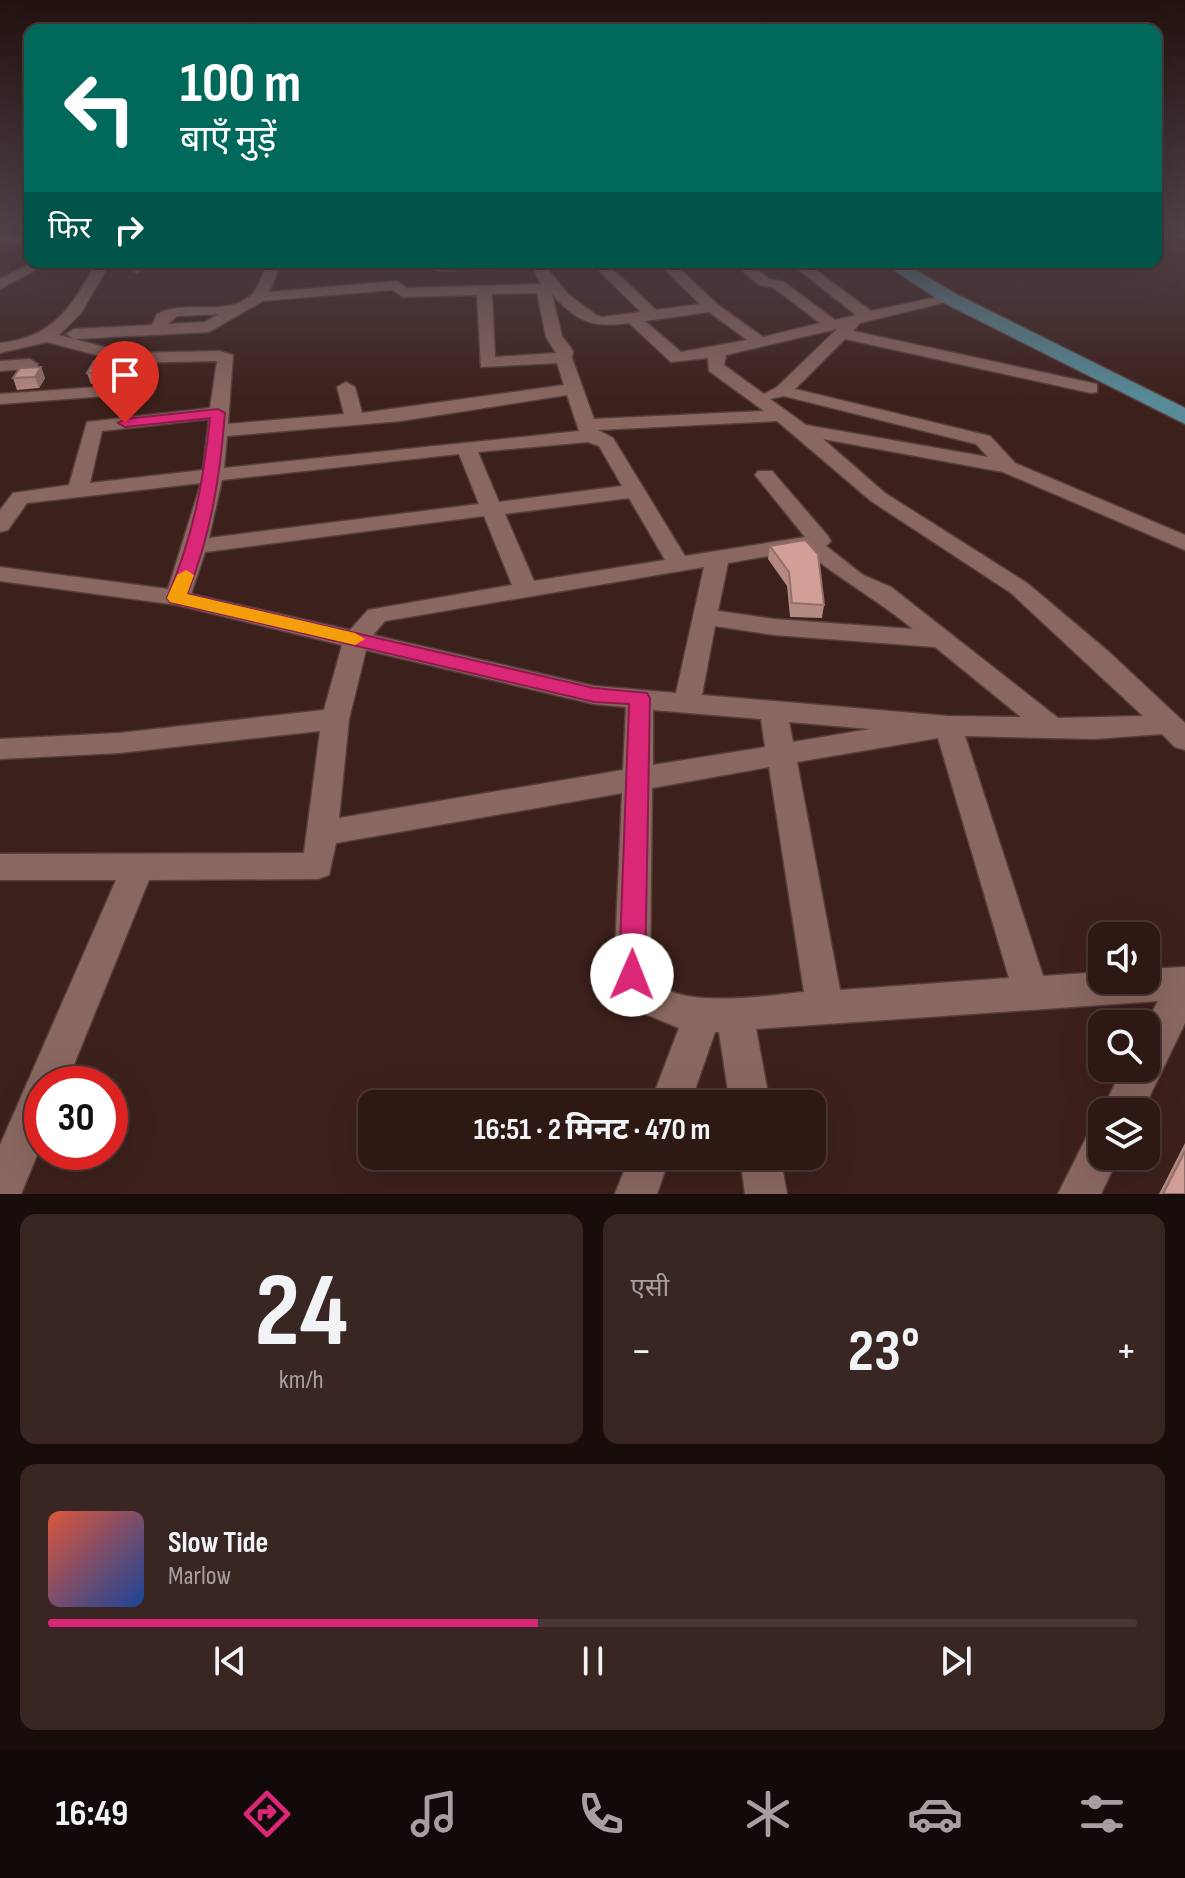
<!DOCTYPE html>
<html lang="hi">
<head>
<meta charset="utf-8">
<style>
	body { margin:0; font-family:"Sofia Sans Condensed","Noto Sans Devanagari",sans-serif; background:#392522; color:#f1f3f6; height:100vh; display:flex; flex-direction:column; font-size:30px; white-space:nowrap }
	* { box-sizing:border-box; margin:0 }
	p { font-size:26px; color:#a7a0a0 }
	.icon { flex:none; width:44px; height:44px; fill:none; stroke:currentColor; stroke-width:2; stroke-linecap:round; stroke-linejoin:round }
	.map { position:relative; height:1194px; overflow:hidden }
	.panel { display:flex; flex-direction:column; gap:20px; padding:20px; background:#190d0b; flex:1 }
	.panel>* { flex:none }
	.guide { position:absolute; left:24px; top:24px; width:1138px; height:244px; border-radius:16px; box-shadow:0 8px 32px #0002,0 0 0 2px #483734; background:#00695c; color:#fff; overflow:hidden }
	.controls { position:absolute; left:1088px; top:922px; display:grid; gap:16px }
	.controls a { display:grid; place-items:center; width:72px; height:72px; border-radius:16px; background:#2d1814; box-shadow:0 8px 32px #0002,0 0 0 2px #483734; font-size:40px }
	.speed { position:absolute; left:24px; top:1066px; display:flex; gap:16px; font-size:40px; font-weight:700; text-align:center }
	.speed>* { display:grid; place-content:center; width:104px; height:104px; border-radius:50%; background:#2d1814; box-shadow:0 8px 32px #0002,0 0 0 2px #483734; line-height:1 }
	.speed .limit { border:12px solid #d22; background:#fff; color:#111 }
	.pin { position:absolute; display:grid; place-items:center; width:68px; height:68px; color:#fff; margin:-82px -34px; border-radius:50% 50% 50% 0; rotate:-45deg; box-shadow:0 0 8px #0007 }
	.pin .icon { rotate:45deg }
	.me { position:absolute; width:88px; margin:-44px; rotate:1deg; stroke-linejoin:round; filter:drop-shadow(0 0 6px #0008) }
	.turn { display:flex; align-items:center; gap:28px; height:168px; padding:0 24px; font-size:36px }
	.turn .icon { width:104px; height:104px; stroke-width:2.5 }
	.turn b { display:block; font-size:56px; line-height:68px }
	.then { display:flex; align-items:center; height:76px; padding:0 24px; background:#0003; gap:16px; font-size:30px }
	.big { font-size:60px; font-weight:700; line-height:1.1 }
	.panel .widget { flex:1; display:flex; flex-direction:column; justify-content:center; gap:12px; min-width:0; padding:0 28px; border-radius:16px; background:#392522 }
	.panel .dial { align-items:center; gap:0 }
	.dial b { font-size:104px; line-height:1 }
	.song { display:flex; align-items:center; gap:24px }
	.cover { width:96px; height:96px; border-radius:12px; background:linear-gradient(135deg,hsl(10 70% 55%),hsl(220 70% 35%)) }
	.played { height:8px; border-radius:4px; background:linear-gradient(90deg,#db2777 45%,#483734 45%) }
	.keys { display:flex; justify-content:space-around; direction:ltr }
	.heat { display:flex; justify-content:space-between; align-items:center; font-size:44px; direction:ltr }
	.panel .tiles { flex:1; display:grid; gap:20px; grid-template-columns:1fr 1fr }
	.widget:last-child { grid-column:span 2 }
	.trip { position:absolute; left:358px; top:1090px; width:468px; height:80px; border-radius:16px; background:#2d1814; box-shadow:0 8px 32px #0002,0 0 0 2px #483734; font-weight:700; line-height:80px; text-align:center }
	.tab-bar { display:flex; height:128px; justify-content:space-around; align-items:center; background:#120a08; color:#a7a0a0 }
	.tab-bar .icon { width:56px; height:56px }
	.tab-bar .current { color:#db2777 }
	.tab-bar b { font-size:36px; color:#f1f3f6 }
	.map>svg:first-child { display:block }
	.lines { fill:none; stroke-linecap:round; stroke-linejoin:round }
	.minor-casing { stroke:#573e3b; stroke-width:3 }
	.major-casing { stroke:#573e3b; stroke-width:3 }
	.minor { fill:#8a6861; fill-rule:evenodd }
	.major { fill:#578b98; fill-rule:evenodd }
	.rail { stroke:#b59e99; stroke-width:3; stroke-dasharray:7 4; stroke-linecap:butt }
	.wall { fill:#b48981 }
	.shaded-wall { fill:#926f69 }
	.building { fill:#d19f96; stroke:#926f69; stroke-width:2 }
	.route { fill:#db2777; stroke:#8e194d; stroke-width:2 }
	.slow { fill:#f59e0b }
</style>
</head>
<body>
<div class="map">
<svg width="1185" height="1194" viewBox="0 0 1185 1194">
	<rect width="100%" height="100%" fill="#3c201b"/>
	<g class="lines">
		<g class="minor-casing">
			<g id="minor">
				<polygon points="0,234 30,236 30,244 0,242"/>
				<polygon points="33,262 51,262 0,289 0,279"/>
				<path d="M 97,262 L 111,262 L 81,313 L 59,335 L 127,353 L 219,351 L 233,355 L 228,424 L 344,414 L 337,387 L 346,382 L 355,387 L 362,413 L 564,385 L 557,363 L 481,367 L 477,295 L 403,297 L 393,290 L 263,301 L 209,332 L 74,339 L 66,334 L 74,329 L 152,325 L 157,314 C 186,299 226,317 250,296 C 259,289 263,272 268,262 L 282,262 L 269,292 L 397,281 L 407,288 L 541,284 L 532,267 L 437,271 L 430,267 C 443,257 544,262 568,262 L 546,267 L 569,295 L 596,315 L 602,317 L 641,312 L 590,262 L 605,262 L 656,310 L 700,304 L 657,262 L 708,262 L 680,269 L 717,304 L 763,337 L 820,323 L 774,288 L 759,285 L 732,262 L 748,262 L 769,279 L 784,282 L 835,320 L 856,315 L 789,262 L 805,262 L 871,311 L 951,294 L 959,299 L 860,323 L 853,331 L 1097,384 L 1097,392 L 1091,393 L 845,339 L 795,389 L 990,436 L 1015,463 L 1185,535 L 1185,550 L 1003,472 L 823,439 L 885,493 L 1027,583 L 1109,652 L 1185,723 L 1185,750 L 1175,747 L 1162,734 L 1095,739 L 965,736 L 1043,976 L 1102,972 L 1102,980 L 1146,980 L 1146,969 L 1185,967 L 1185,1023 L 1142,1112 L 1101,1112 L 1123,1068 L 1146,1068 L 1146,1024 L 1158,1001 L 756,1029 L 770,1104 L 730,1104 L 719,1032 L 715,1032 L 690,1104 L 650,1104 L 679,1028 L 631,1008 L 614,975 L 622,793 L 336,843 L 329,875 L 318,879 L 149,880 L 66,1084 L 42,1084 L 42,1143 L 21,1194 L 0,1194 L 0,1145 L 116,880 L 0,880 L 0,854 L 304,853 L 320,731 L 119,753 L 0,759 L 0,739 L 119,733 L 324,710 L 342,645 L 177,605 L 0,581 L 0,567 L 168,589 L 201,483 L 27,503 L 8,530 L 0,532 L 0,510 L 13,493 L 69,485 L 87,422 L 210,408 L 217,361 L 127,363 L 47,342 L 0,353 L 0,343 C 55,337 71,307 97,262 ZM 537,293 L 546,337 L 556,353 L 495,357 L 492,294 ZM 552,294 C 577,322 592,328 629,323 L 671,362 L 708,358 L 709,371 L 764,411 L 594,419 L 572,358 L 573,351 L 562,336 ZM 709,312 L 747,340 L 681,352 L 645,321 ZM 219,314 L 205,322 L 168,324 L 177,316 ZM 837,329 L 777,387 L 764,394 L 724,365 L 726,355 ZM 567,395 L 579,431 L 224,468 L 227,436 L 401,421 ZM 784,396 L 976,444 L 988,457 L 806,425 L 770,399 ZM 209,419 L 203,470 L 90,483 L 102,431 ZM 777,421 L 871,501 L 1011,593 L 1143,716 L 1058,718 L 891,587 L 863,575 L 826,546 L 831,541 L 828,536 L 772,471 L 758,471 L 755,475 L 805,537 L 685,556 L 613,438 L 598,430 ZM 588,442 L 599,446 L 622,486 L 499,502 L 478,452 ZM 459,454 L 479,504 L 209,538 L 222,480 ZM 629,498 L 665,560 L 534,581 L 505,514 ZM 484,516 L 512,585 L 368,610 L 350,630 L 191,594 L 205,552 ZM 804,550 C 839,579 878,600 913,629 L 774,619 L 718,611 L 728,563 ZM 704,567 L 676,693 L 594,686 L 373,635 L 385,621 ZM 715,626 L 774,635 L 935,647 L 1021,717 L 948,716 L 702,695 ZM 366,650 L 594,704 L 626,707 L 623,770 L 339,818 L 349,719 ZM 653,710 L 761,719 L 765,747 L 653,765 ZM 789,722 L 870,729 L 793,742 ZM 938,738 L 1009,978 L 840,990 L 797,762 ZM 769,767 L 804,992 C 768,995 670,1012 650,975 L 652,788 Z"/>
				<polygon points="136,262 151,262 137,273 130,269"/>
				<polygon points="30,359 38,364 36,368 0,371 0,361"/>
				<polygon points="140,384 146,385 146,393 0,404 0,394"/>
				<polygon points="1102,1128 1102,1156 1119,1156 1101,1194 1058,1194 1088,1134"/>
				<polygon points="630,1156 670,1156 657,1194 615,1194"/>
				<polygon points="740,1156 780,1156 787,1194 745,1194"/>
			</g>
		</g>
		<g class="major-casing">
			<polygon id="major" points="881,262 902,262 958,295 1185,408 1185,424 944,303"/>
		</g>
		<use href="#minor" class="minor"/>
		<use href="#major" class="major"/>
		<polyline class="rail" points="1177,234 1185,238"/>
	</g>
	<g class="wall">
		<polygon points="41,367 45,378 39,388 17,390 13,378"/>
		<polygon points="118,371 112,383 91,384 87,373"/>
		<polygon points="770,546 824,605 822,618 790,617 787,586 768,559"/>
		<polygon points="1185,1143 1185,1194 1159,1194"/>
	</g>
	<g class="shaded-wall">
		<polygon points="115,360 118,371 112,383 108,372"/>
		<polygon points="41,367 45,378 39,388 35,377"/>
	</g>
	<g class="building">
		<polygon points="115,360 108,372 87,373 94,361"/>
		<polygon points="41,367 35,377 13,378 20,368"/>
		<polygon points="805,540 818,554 824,605 792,603 789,572 770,546"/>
		<polygon points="1185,1151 1185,1194 1163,1194"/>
	</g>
	<linearGradient id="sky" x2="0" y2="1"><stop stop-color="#21120f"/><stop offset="0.58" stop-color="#50424a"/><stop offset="1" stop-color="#50424a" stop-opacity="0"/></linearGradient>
	<rect width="1185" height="401" fill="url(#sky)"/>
	<path class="route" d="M 218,409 L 225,413 C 220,477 211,535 187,594 L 594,688 L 647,693 L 650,698 L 645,975 L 641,984 L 632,987 L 623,984 L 619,975 L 629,704 L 594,702 L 170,602 L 167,598 C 193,537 203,484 210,418 L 125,427 L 118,423 L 125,419 Z"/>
	<polygon class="slow" points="186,570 194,575 187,594 355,633 365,639 355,645 170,602 167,598 177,575"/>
</svg>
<div class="controls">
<a><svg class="icon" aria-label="sound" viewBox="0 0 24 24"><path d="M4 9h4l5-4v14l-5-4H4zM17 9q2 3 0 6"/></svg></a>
<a><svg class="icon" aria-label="search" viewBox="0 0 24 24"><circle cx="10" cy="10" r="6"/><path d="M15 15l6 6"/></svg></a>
<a><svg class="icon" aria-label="layers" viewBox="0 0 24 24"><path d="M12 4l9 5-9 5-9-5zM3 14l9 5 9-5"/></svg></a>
</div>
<div class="speed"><div class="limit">30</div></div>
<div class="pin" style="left:125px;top:423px;background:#d93025"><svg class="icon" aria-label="arrive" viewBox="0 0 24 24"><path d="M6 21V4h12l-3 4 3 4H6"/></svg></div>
<svg class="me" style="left:632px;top:975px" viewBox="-20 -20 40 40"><circle r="19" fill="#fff"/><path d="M0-13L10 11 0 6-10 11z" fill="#db2777"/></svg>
<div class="trip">16:51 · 2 मिनट · 470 m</div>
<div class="guide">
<div class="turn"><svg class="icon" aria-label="left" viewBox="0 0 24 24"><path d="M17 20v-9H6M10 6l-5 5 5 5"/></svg><div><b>100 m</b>बाएँ मुड़ें</div></div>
<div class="then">फिर<svg class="icon" aria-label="right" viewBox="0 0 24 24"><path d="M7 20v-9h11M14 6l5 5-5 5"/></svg></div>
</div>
</div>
<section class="panel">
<div class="tiles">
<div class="widget dial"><b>24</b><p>km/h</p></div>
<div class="widget"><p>एसी</p>
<div class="heat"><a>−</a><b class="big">23°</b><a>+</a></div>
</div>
<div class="widget">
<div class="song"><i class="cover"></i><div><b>Slow Tide</b><p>Marlow</p></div></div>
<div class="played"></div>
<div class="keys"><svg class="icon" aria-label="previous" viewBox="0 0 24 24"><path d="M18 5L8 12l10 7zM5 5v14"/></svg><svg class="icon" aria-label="pause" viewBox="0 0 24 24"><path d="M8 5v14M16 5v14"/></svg><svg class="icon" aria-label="next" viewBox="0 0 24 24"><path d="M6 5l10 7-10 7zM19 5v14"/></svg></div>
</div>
</div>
</section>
<nav class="tab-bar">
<b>16:49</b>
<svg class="icon current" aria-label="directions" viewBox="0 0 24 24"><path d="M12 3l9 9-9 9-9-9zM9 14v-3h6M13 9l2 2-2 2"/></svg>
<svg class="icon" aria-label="music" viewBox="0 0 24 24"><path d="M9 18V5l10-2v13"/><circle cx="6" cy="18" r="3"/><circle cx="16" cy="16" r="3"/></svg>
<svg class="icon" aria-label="phone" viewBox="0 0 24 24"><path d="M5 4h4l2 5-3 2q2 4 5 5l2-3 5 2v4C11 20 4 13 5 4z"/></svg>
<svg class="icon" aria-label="climate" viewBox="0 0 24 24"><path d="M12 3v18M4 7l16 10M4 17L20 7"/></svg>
<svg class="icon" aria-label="car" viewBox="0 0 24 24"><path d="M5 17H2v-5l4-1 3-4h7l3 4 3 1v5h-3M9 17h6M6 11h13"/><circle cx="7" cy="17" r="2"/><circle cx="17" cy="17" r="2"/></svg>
<svg class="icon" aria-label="filters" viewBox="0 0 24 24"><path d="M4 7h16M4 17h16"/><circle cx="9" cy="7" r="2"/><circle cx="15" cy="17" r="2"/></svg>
</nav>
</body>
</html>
